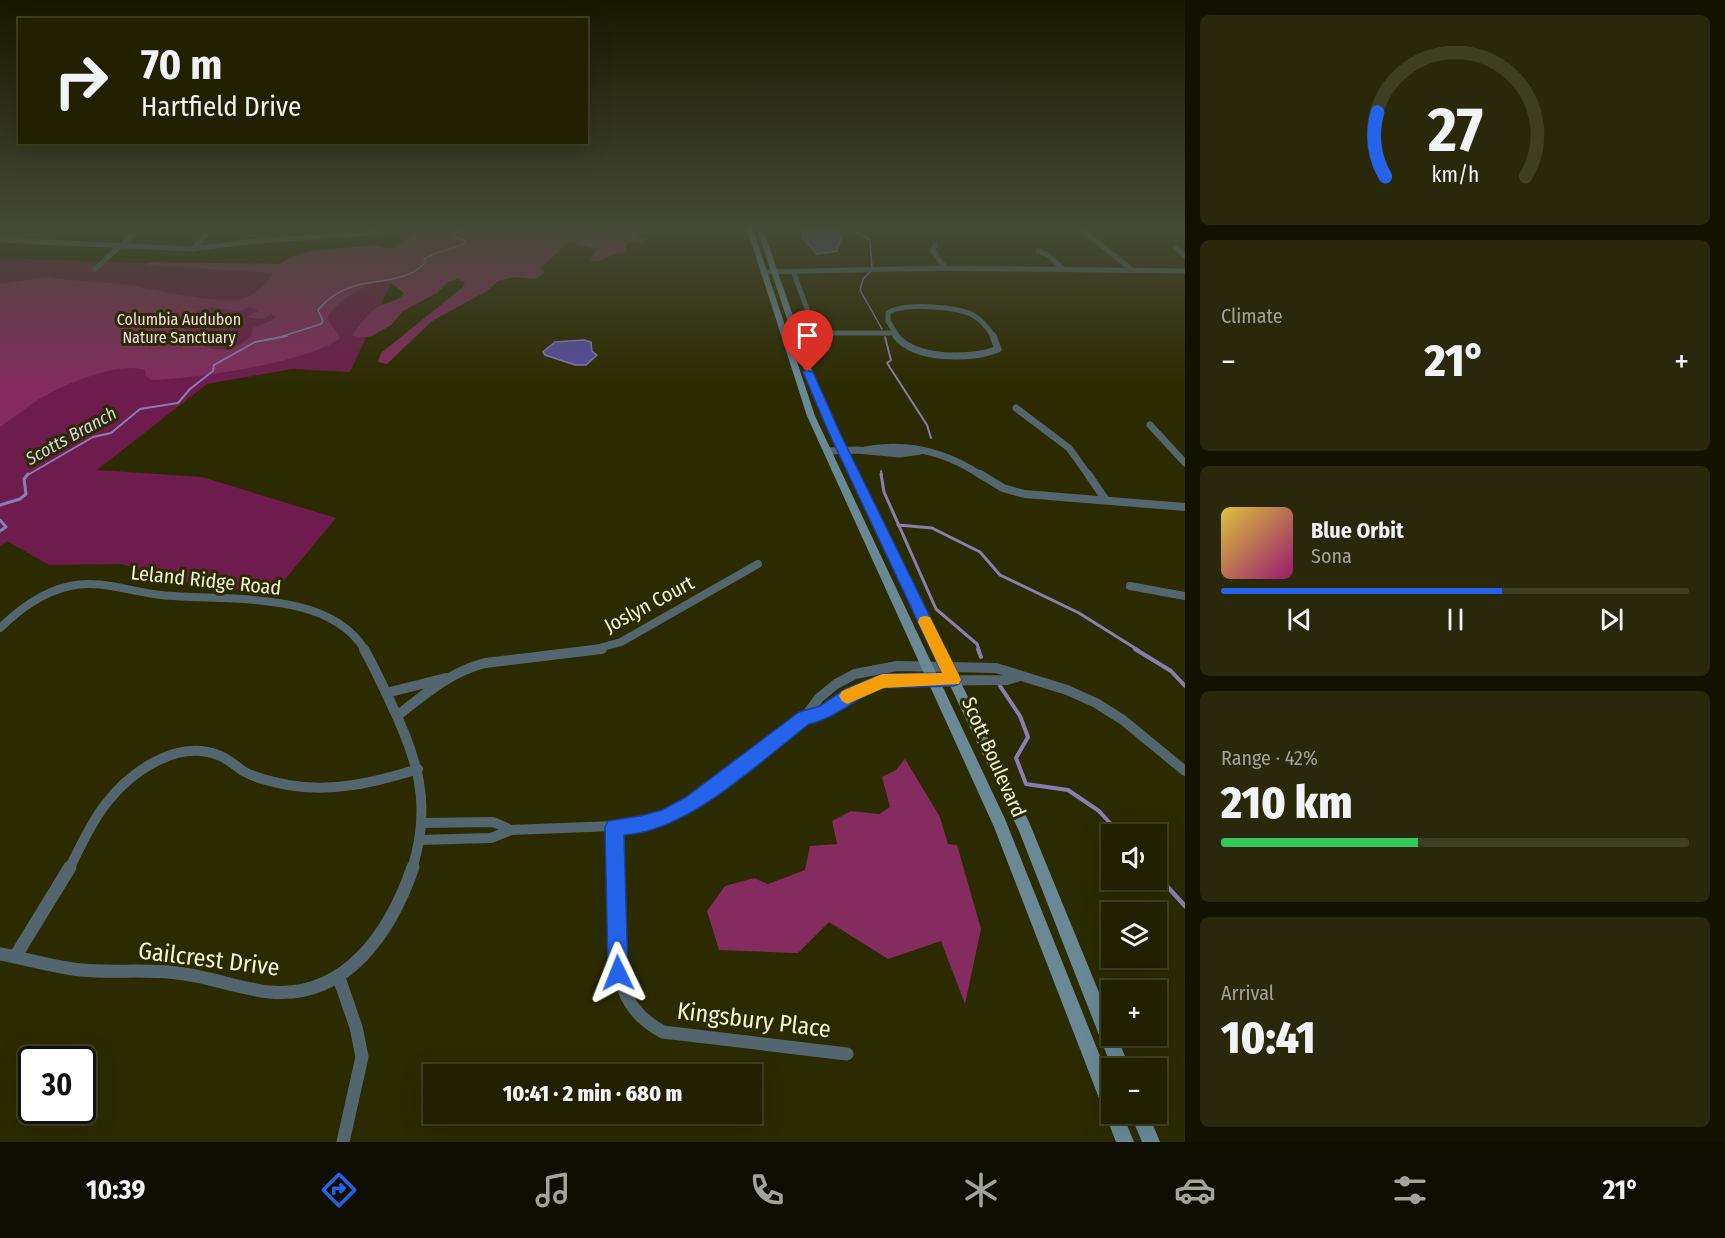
<!DOCTYPE html>
<html lang="en">
<head>
<meta charset="utf-8">
<style>
	body { margin:0; font-family:"Fira Sans Condensed",sans-serif; background:#29280a; color:#f1f3f6; height:100vh; display:flex; flex-direction:column; font-size:22px; white-space:nowrap }
	* { box-sizing:border-box; margin:0 }
	p { font-size:20px; color:#a2a399 }
	.icon { flex:none; width:33px; height:33px; fill:none; stroke:currentColor; stroke-width:2; stroke-linecap:round; stroke-linejoin:round }
	.map { position:relative; flex:1; overflow:hidden }
	.details { display:flex; flex-direction:column; gap:15px; padding:15px; background:#121200; width:540px }
	.details>* { flex:none }
	.banner { position:absolute; left:18px; top:18px; width:570px; height:126px; border-radius:0px; box-shadow:0 6px 24px #0002,0 0 0 2px #3e3e22; background:#212000; color:#f1f3f6; overflow:hidden }
	.controls { position:absolute; left:1101px; top:824px; display:grid; gap:12px }
	.controls a { display:grid; place-items:center; width:66px; height:66px; border-radius:0px; background:#212000; box-shadow:0 6px 24px #0002,0 0 0 2px #3e3e22; font-size:30px }
	.speed { position:absolute; left:18px; top:1046px; display:flex; gap:12px; font-size:30px; font-weight:700; text-align:center }
	.speed>* { display:grid; place-content:center; width:78px; height:78px; border-radius:50%; background:#212000; box-shadow:0 6px 24px #0002,0 0 0 2px #3e3e22; line-height:1 }
	.speed .limit { border:3px solid #111; border-radius:9px; background:#fff; color:#111 }
	.pin { position:absolute; display:grid; place-items:center; width:51px; height:51px; color:#fff; margin:-62px -26px; border-radius:50% 50% 50% 0; rotate:-45deg; box-shadow:0 0 6px #0007 }
	.pin .icon { rotate:45deg }
	.me { position:absolute; width:66px; margin:-33px; rotate:358deg; stroke-linejoin:round; filter:drop-shadow(0 0 4px #0008) }
	.turn { display:flex; align-items:center; gap:21px; height:126px; padding:0 24px; font-size:27px }
	.turn .icon { width:78px; height:78px; stroke-width:2.5 }
	.turn b { display:block; font-size:42px; line-height:51px }
	.big { font-size:45px; font-weight:800; line-height:1.1 }
	.details .widget { flex:1; display:flex; flex-direction:column; justify-content:center; gap:9px; min-width:0; padding:0 21px; border-radius:9px; background:#29280a }
	.details .dial { align-items:center; gap:0 }
	.dial svg { height:156px; overflow:visible; fill:none; stroke:#3e3e22; stroke-width:7; stroke-linecap:round; text-anchor:middle }
	.dial text { fill:#f1f3f6; stroke:none }
	.song { display:flex; align-items:center; gap:18px }
	.cover { width:72px; height:72px; border-radius:9px; background:linear-gradient(135deg,hsl(50 70% 55%),hsl(320 70% 35%)) }
	.played { height:6px; border-radius:3px; background:linear-gradient(90deg,#2563eb 60%,#3e3e22 60%) }
	.keys { display:flex; justify-content:space-around; direction:ltr }
	.heat { display:flex; justify-content:space-between; align-items:center; font-size:33px; direction:ltr }
	.charge { height:9px; border-radius:4px; background:linear-gradient(90deg,#34c759 42%,#3e3e22 0) }
	.trip { position:absolute; left:423px; top:1064px; width:339px; height:60px; border-radius:0px; background:#212000; box-shadow:0 6px 24px #0002,0 0 0 2px #3e3e22; font-weight:800; line-height:60px; text-align:center }
	.tab-bar { display:flex; height:96px; justify-content:space-around; align-items:center; background:#0d0d00; color:#a2a399 }
	.tab-bar .icon { width:42px; height:42px }
	.tab-bar .current { color:#2563eb }
	.tab-bar b { font-size:27px; color:#f1f3f6 }
	main { display:flex; flex:1; min-height:0 }
	.map>svg:first-child { display:block }
	.green { fill:#6e1c4e }
	.forest { fill:#842b60; fill-rule:evenodd }
	.water { fill:#594ca3; stroke:#887eb4; stroke-width:1.5 }
	.lines { fill:none; stroke-linecap:round; stroke-linejoin:round }
	.stream-far4 { stroke:#887eb4; stroke-width:1.5 }
	.stream-far3 { stroke:#887eb4; stroke-width:2 }
	.stream-far2 { stroke:#887eb4; stroke-width:3 }
	.stream-far1 { stroke:#887eb4; stroke-width:4 }
	.stream { stroke:#887eb4; stroke-width:4.5 }
	.minor-far4 { stroke:#53666f; stroke-width:5 }
	.minor-far3 { stroke:#53666f; stroke-width:7 }
	.minor-far2 { stroke:#53666f; stroke-width:8 }
	.minor-far1 { stroke:#53666f; stroke-width:10 }
	.minor { stroke:#53666f; stroke-width:13 }
	.secondary { fill:#6a8997; fill-rule:evenodd }
	.route { fill:#2563eb; stroke:#184099; stroke-width:1.5 }
	.slow { fill:#f59e0b }
	.labels { text-anchor:middle; dominant-baseline:central; stroke-width:6; stroke-linejoin:round; paint-order:stroke }
	.far-park-label { font-size:16px; fill:#f5dbe8; stroke:#2c2a00 }
	.far-water-label { font-size:18px; font-style:italic; fill:#d4d3eb; stroke:#2c2a00 }
	.street-label { font-size:20px; fill:#f4f4dd; stroke:#2c2a00 }
	.near-street-label { font-size:24px; fill:#f4f4dd; stroke:#2c2a00 }
</style>
</head>
<body>
<main>
<div class="map">
<svg width="1185" height="1142" viewBox="0 0 1185 1142">
	<rect width="100%" height="100%" fill="#2c2a00"/>
	<polygon class="green" points="0,258 396,272 350,372 292,369 207,384 97,470 202,477 336,518 272,595 169,580 122,564 49,565 7,541 0,547"/>
	<g class="forest">
		<path d="M 407,226 L 642,226 L 636,237 L 646,238 L 643,243 L 628,242 L 624,253 C 611,252 604,264 590,260 L 597,249 L 569,242 L 540,268 L 545,273 L 535,279 L 514,277 L 498,281 L 487,291 L 432,321 L 387,364 L 378,362 L 381,353 L 463,287 L 465,282 L 457,279 L 448,282 L 437,293 L 403,311 L 391,325 L 372,336 L 359,338 L 353,335 C 360,325 368,312 379,306 C 389,302 397,301 404,294 C 398,287 389,280 379,282 C 362,286 335,302 328,317 C 331,328 337,329 340,338 C 312,362 191,379 151,380 L 146,376 L 145,370 C 119,361 61,385 38,400 C 25,408 13,418 0,427 L 0,284 L 51,276 L 58,279 C 81,281 105,282 128,285 C 153,289 221,305 242,299 C 254,296 268,283 273,273 L 146,265 L 150,262 L 279,264 L 295,255 L 310,251 L 376,245 C 389,252 405,245 412,233 ZM 211,307 L 238,311 L 250,307 L 258,311 L 246,317 L 262,319 L 272,314 L 276,317 C 269,324 260,323 252,329 L 252,335 C 230,358 201,353 184,328 L 197,312 Z"/>
		<polygon points="905,759 940,817 948,844 957,845 981,929 965,1004 941,941 888,959 829,922 798,953 719,950 707,911 725,886 754,878 768,884 805,870 810,846 837,844 832,821 851,811 879,814 890,807 882,777 896,770"/>
	</g>
	<g class="water">
		<polygon points="801,226 838,226 838,234 841,238 837,251 817,254 803,239"/>
		<polygon points="584,340 591,342 592,351 597,355 586,365 575,365 545,355 543,352 555,342"/>
	</g>
	<g class="lines">
		<g class="stream-far4">
			<polyline points="857,226 854,231 870,240 872,270 863,279 860,290 882,329"/>
			<path d="M 280,337 L 321,324 L 323,321 L 318,310 C 353,268 397,293 426,262 L 424,259 C 437,250 453,251 466,242 L 452,235 L 469,226"/>
		</g>
		<g class="stream-far3">
			<polyline points="885,337 891,360 887,363 927,425 931,438"/>
			<polyline points="881,471 882,476"/>
			<polyline points="26,476 93,437 111,433 140,409 178,403 190,389 213,371 214,365 255,342 287,336"/>
		</g>
		<g class="stream-far2">
			<polyline points="881,474 884,492 936,609 977,644 979,650"/>
			<polyline points="0,505 20,499 26,494 24,479 28,474"/>
			<polyline points="0,520 6,527 0,531"/>
			<polyline points="898,525 932,528 980,552 1000,575 1079,613 1138,650"/>
		</g>
		<g class="stream-far1">
			<polyline points="978,649 981,657"/>
			<polyline points="1135,649 1171,671 1185,686"/>
			<polyline points="1000,686 1020,716 1028,737 1016,758 1026,784 1068,790 1099,811 1120,834"/>
		</g>
		<polyline class="stream" points="1156,874 1185,906"/>
		<g class="minor-far4">
			<polyline points="1077,226 1131,269"/>
			<polyline points="0,240 193,249 247,242 380,232"/>
			<polyline points="935,245 933,250 945,268"/>
			<polyline points="1176,248 1185,256"/>
			<polyline points="193,249 214,226"/>
			<polyline points="1038,251 1048,255 1063,269"/>
			<polyline points="95,269 142,226"/>
			<polyline points="793,271 816,333 895,333"/>
			<polyline points="764,272 945,268 1185,271"/>
			<path d="M 898,337 L 888,321 L 888,313 C 903,302 955,307 971,314 C 981,319 988,328 994,337"/>
		</g>
		<g class="minor-far3">
			<path d="M 896,336 C 915,360 972,360 998,349 L 993,336"/>
			<polyline points="1016,408 1069,448 1089,476"/>
			<polyline points="1150,425 1185,463"/>
			<path d="M 865,450 C 908,442 946,452 982,476"/>
			<polyline points="827,451 857,450 900,454 920,451"/>
		</g>
		<g class="minor-far2">
			<polyline points="980,474 1003,488 1024,494 1185,507"/>
			<polyline points="1088,474 1105,499"/>
			<polyline points="1130,586 1185,596"/>
			<path d="M 0,628 C 20,609 42,592 70,586 C 100,579 130,592 161,595 C 223,602 327,588 365,650"/>
			<polyline points="592,650 621,642 758,564"/>
		</g>
		<g class="minor-far1">
			<path d="M 364,649 C 373,665 381,682 389,699 C 417,757 433,804 412,869"/>
			<polyline points="386,693 446,678"/>
			<path d="M 397,716 C 425,694 450,672 485,663 L 602,649"/>
			<polyline points="805,717 824,713 851,694 882,681 1007,680 1020,676"/>
			<polyline points="422,823 493,822 511,830"/>
			<polyline points="614,827 615,869"/>
			<polyline points="419,840 491,838 511,830 640,825 665,818 692,803 805,717 819,698 836,684 855,674 897,666 996,668 1067,690 1096,703 1123,720 1185,771"/>
			<path d="M 69,869 C 80,848 90,824 105,805 C 129,773 176,739 218,755 C 228,758 236,767 245,772 C 257,779 274,782 288,785 C 333,793 376,782 418,769"/>
		</g>
		<g class="minor">
			<path d="M 615,867 C 616,889 616,911 617,933 C 618,977 620,1009 663,1032 L 847,1054"/>
			<path d="M 0,954 C 27,959 53,967 81,970 C 113,973 145,969 177,973 C 208,976 239,989 270,992 C 347,999 391,931 413,867"/>
			<polyline points="15,957 70,867"/>
			<polyline points="339,978 356,1027 362,1057 343,1142"/>
		</g>
		<g class="secondary">
			<polygon points="746,226 752,226 815,416 1005,819 1112,1086 1112,1113 1122,1113 1134,1142 1116,1142 994,827 807,416"/>
			<polygon points="756,226 762,226 820,394 1029,822 1112,1024 1112,1035 1116,1035 1130,1068 1112,1068 1019,831 812,394"/>
			<polygon points="1130,1113 1148,1113 1160,1142 1142,1142"/>
		</g>
	</g>
	<linearGradient id="sky" x2="0" y2="1"><stop stop-color="#181700"/><stop offset="0.59" stop-color="#454a37"/><stop offset="1" stop-color="#454a37" stop-opacity="0"/></linearGradient>
	<rect width="1185" height="386" fill="url(#sky)"/>
	<path class="route" d="M 805,370 L 813,372 L 839,431 L 961,680 L 959,684 L 953,686 L 882,688 C 856,697 837,718 809,724 C 758,763 689,831 624,835 L 628,973 L 625,980 L 618,983 L 611,980 L 608,973 L 605,827 L 608,821 L 640,816 L 662,810 L 686,797 L 799,712 L 820,706 L 845,689 L 882,674 L 942,673 L 828,431 L 803,372 Z"/>
	<polygon class="slow" points="925,616 930,617 959,675 961,680 959,684 884,688 847,704 842,701 839,696 842,691 882,674 942,673 918,622 920,617"/>
	<g class="labels">
		<g class="far-park-label">
			<text x="179" y="319">Columbia Audubon<tspan x="179" dy="18">Nature Sanctuary</tspan></text>
		</g>
		<g class="far-water-label">
			<text transform="translate(71 436) rotate(-29)">Scotts Branch</text>
		</g>
		<g class="street-label">
			<text transform="translate(206 580) rotate(6)">Leland Ridge Road</text>
			<text transform="translate(649 604) rotate(-28)">Joslyn Court</text>
			<text transform="translate(994 757) rotate(66)">Scott Boulevard</text>
		</g>
		<g class="near-street-label">
			<text transform="translate(209 959) rotate(7)">Gailcrest Drive</text>
			<text transform="translate(754 1020) rotate(7)">Kingsbury Place</text>
		</g>
	</g>
</svg>
<div class="controls">
<a><svg class="icon" aria-label="sound" viewBox="0 0 24 24"><path d="M4 9h4l5-4v14l-5-4H4zM17 9q2 3 0 6"/></svg></a>
<a><svg class="icon" aria-label="layers" viewBox="0 0 24 24"><path d="M12 4l9 5-9 5-9-5zM3 14l9 5 9-5"/></svg></a>
<a>+</a>
<a>−</a>
</div>
<div class="speed"><div class="limit">30</div></div>
<div class="pin" style="left:808px;top:372px;background:#d93025"><svg class="icon" aria-label="arrive" viewBox="0 0 24 24"><path d="M6 21V4h12l-3 4 3 4H6"/></svg></div>
<svg class="me" style="left:618px;top:973px" viewBox="-20 -20 40 40"><path d="M0-17L14 15 0 8-14 15z" fill="#2563eb" stroke="#fff" stroke-width="4"/></svg>
<div class="trip">10:41 · 2 min · 680 m</div>
<div class="banner">
<div class="turn"><svg class="icon" aria-label="right" viewBox="0 0 24 24"><path d="M7 20v-9h11M14 6l5 5-5 5"/></svg><div><b>70 m</b>Hartfield Drive</div></div>
</div>
</div>
<section class="details">
<div class="widget dial"><svg viewBox="0 0 100 80">
<path d="M14 69A42 42 0 1 1 86 69"/>
<path d="M14 69A42 42 0 0 1 10 36" stroke="#2563eb"/>
<text x="50" y="56" font-size="32" font-weight="700">27</text>
<text x="50" y="72" font-size="11">km/h</text>
</svg></div>
<div class="widget"><p>Climate</p>
<div class="heat"><a>−</a><b class="big">21°</b><a>+</a></div>
</div>
<div class="widget">
<div class="song"><i class="cover"></i><div><b>Blue Orbit</b><p>Sona</p></div></div>
<div class="played"></div>
<div class="keys"><svg class="icon" aria-label="previous" viewBox="0 0 24 24"><path d="M18 5L8 12l10 7zM5 5v14"/></svg><svg class="icon" aria-label="pause" viewBox="0 0 24 24"><path d="M8 5v14M16 5v14"/></svg><svg class="icon" aria-label="next" viewBox="0 0 24 24"><path d="M6 5l10 7-10 7zM19 5v14"/></svg></div>
</div>
<div class="widget"><p>Range · 42%</p><b class="big">210 km</b><div class="charge"></div></div>
<div class="widget"><p>Arrival</p><b class="big">10:41</b></div>
</section>
</main>
<nav class="tab-bar">
<b>10:39</b>
<svg class="icon current" aria-label="directions" viewBox="0 0 24 24"><path d="M12 3l9 9-9 9-9-9zM9 14v-3h6M13 9l2 2-2 2"/></svg>
<svg class="icon" aria-label="music" viewBox="0 0 24 24"><path d="M9 18V5l10-2v13"/><circle cx="6" cy="18" r="3"/><circle cx="16" cy="16" r="3"/></svg>
<svg class="icon" aria-label="phone" viewBox="0 0 24 24"><path d="M5 4h4l2 5-3 2q2 4 5 5l2-3 5 2v4C11 20 4 13 5 4z"/></svg>
<svg class="icon" aria-label="climate" viewBox="0 0 24 24"><path d="M12 3v18M4 7l16 10M4 17L20 7"/></svg>
<svg class="icon" aria-label="car" viewBox="0 0 24 24"><path d="M5 17H2v-5l4-1 3-4h7l3 4 3 1v5h-3M9 17h6M6 11h13"/><circle cx="7" cy="17" r="2"/><circle cx="17" cy="17" r="2"/></svg>
<svg class="icon" aria-label="filters" viewBox="0 0 24 24"><path d="M4 7h16M4 17h16"/><circle cx="9" cy="7" r="2"/><circle cx="15" cy="17" r="2"/></svg>
<b>21°</b>
</nav>
</body>
</html>
